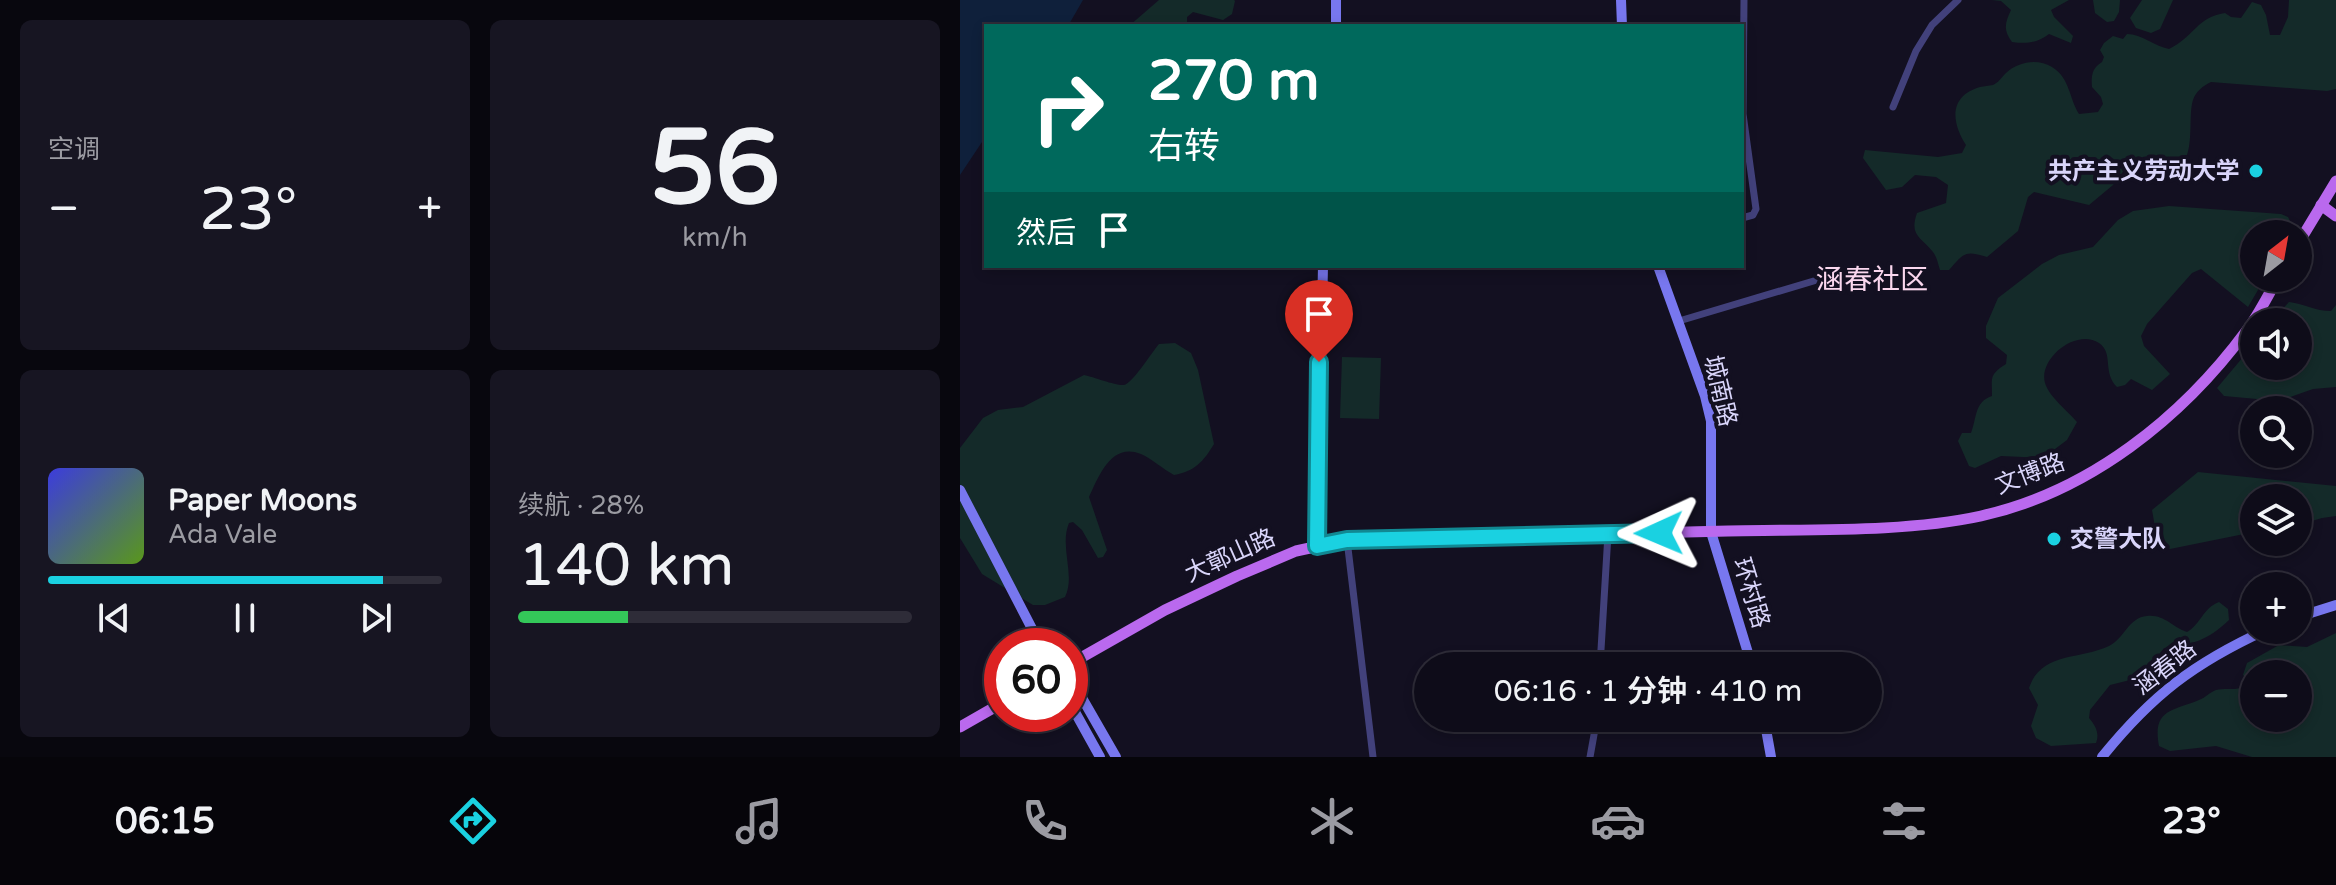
<!DOCTYPE html>
<html lang="zh">
<head>
<meta charset="utf-8">
<style>
	body { margin:0; font-family:"Varela Round","Noto Sans SC",sans-serif; background:#171522; color:#f1f3f6; height:100vh; display:flex; flex-direction:column; font-size:30px; white-space:nowrap }
	* { box-sizing:border-box; margin:0 }
	p { font-size:26px; color:#9b9ba2 }
	.icon { flex:none; width:44px; height:44px; fill:none; stroke:currentColor; stroke-width:2; stroke-linecap:round; stroke-linejoin:round }
	.map { position:relative; flex:1; overflow:hidden }
	.side { display:flex; flex-direction:column; gap:20px; padding:20px; background:#08070e; width:960px }
	.side>* { flex:none }
	.top-card { position:absolute; left:24px; top:24px; width:760px; height:244px; border-radius:0px; box-shadow:0 4px 12px #0003,0 0 0 2px #2e2c38; background:#00695c; color:#fff; overflow:hidden }
	.needle { width:52px; rotate:31deg }
	.controls { position:absolute; left:1280px; top:220px; display:grid; gap:16px }
	.controls a { display:grid; place-items:center; width:72px; height:72px; border-radius:50%; background:#0e0c19; box-shadow:0 4px 12px #0003,0 0 0 2px #2e2c38; font-size:40px }
	.speed { position:absolute; left:24px; top:628px; display:flex; gap:16px; font-size:40px; font-weight:700; text-align:center }
	.speed>* { display:grid; place-content:center; width:104px; height:104px; border-radius:50%; background:#0e0c19; box-shadow:0 4px 12px #0003,0 0 0 2px #2e2c38; line-height:1 }
	.speed .limit { border:12px solid #d22; background:#fff; color:#111 }
	.pin { position:absolute; display:grid; place-items:center; width:68px; height:68px; color:#fff; margin:-82px -34px; border-radius:50% 50% 50% 0; rotate:-45deg; box-shadow:0 0 8px #0007 }
	.pin .icon { rotate:45deg }
	.me { position:absolute; width:88px; margin:-44px; rotate:269deg; stroke-linejoin:round; filter:drop-shadow(0 0 6px #0008) }
	.turn { display:flex; align-items:center; gap:28px; height:168px; padding:0 32px; font-size:36px }
	.turn .icon { width:104px; height:104px; stroke-width:2.5 }
	.turn b { display:block; font-size:56px; line-height:68px }
	.then { display:flex; align-items:center; height:76px; padding:0 32px; background:#0003; gap:16px; font-size:30px }
	.big { font-size:60px; font-weight:600; line-height:1.1 }
	.side .tile { flex:1; display:flex; flex-direction:column; justify-content:center; gap:12px; min-width:0; padding:0 28px; border-radius:12px; background:#171522 }
	.side .dial { align-items:center; gap:0 }
	.dial b { font-size:104px; line-height:1 }
	.song { display:flex; align-items:center; gap:24px }
	.cover { width:96px; height:96px; border-radius:12px; background:linear-gradient(135deg,hsl(240 70% 55%),hsl(90 70% 35%)) }
	.played { height:8px; border-radius:4px; background:linear-gradient(90deg,#1ad1e1 85%,#2e2c38 85%) }
	.keys { display:flex; justify-content:space-around; direction:ltr }
	.heat { display:flex; justify-content:space-between; align-items:center; font-size:44px; direction:ltr }
	.charge { height:12px; border-radius:6px; background:linear-gradient(90deg,#34c759 28%,#2e2c38 0) }
	.side .tiles { flex:1; display:grid; gap:20px; grid-template-columns:repeat(2,1fr) }
	.trip { position:absolute; left:454px; top:652px; width:468px; height:80px; border-radius:40px; background:#0e0c19; box-shadow:0 4px 12px #0003,0 0 0 2px #2e2c38; font-weight:600; line-height:80px; text-align:center }
	.tabs { display:flex; height:128px; justify-content:space-around; align-items:center; background:#06050a; color:#9b9ba2 }
	.tabs .icon { width:56px; height:56px }
	.tabs .current { color:#1ad1e1 }
	.tabs b { font-size:36px; color:#f1f3f6 }
	main { display:flex; flex:1; min-height:0 }
	.map>svg:first-child { display:block }
	.green { fill:#142a29; fill-rule:evenodd }
	.water { fill:#0f203b }
	.lines { fill:none; stroke-linecap:round; stroke-linejoin:round }
	.street { stroke:#42417b; stroke-width:7 }
	.secondary { stroke:#7877ef; stroke-width:10 }
	.primary { stroke:#ba69ee; stroke-width:11 }
	.route-casing { stroke:#118892; stroke-width:20 }
	.route { stroke:#1ad1e1; stroke-width:14 }
	.poi-dot { fill:#1ad1e1; stroke:#131021; stroke-width:3 }
	.labels { text-anchor:middle; dominant-baseline:central; stroke-width:8; stroke-linejoin:round; paint-order:stroke }
	.poi-label { font-size:24px; font-weight:bold; fill:#d9d5fa; stroke:#131021; text-anchor:end }
	.street-label { font-size:24px; fill:#d9d5fa; stroke:#131021 }
	.quarter-label { font-size:28px; fill:#fad7ee; stroke:#131021 }
</style>
</head>
<body>
<main>
<section class="side">
<div class="tiles">
<div class="tile"><p>空调</p>
<div class="heat"><a>−</a><b class="big">23°</b><a>+</a></div>
</div>
<div class="tile dial"><b>56</b><p>km/h</p></div>
<div class="tile">
<div class="song"><i class="cover"></i><div><b>Paper Moons</b><p>Ada Vale</p></div></div>
<div class="played"></div>
<div class="keys"><svg class="icon" aria-label="previous" viewBox="0 0 24 24"><path d="M18 5L8 12l10 7zM5 5v14"/></svg><svg class="icon" aria-label="pause" viewBox="0 0 24 24"><path d="M8 5v14M16 5v14"/></svg><svg class="icon" aria-label="next" viewBox="0 0 24 24"><path d="M6 5l10 7-10 7zM19 5v14"/></svg></div>
</div>
<div class="tile"><p>续航 · 28%</p><b class="big">140 km</b><div class="charge"></div></div>
</div>
</section>
<div class="map">
<svg width="1376" height="757" viewBox="0 0 1376 757">
	<rect width="100%" height="100%" fill="#131021"/>
	<g class="green">
		<polygon points="199,0 274,0 275,1 272,14 263,20 233,12 227,17 227,26 169,26"/>
		<path d="M 1032,0 L 1109,0 L 1091,10 L 1094,17 L 1113,36 L 1111,43 L 1089,34 C 1077,43 1067,44 1052,42 C 1043,30 1045,23 1051,10 L 1041,1 Z"/>
		<polygon points="1133,0 1160,0 1159,12 1154,21 1147,22 1135,13"/>
		<polygon points="1182,0 1213,0 1200,29 1191,33 1176,28 1170,18"/>
		<path d="M 1329,0 L 1376,0 L 1376,89 L 1367,91 L 1251,82 C 1243,86 1236,91 1233,100 C 1226,122 1241,174 1201,171 C 1190,170 1182,161 1173,158 L 1153,185 L 1129,205 L 1074,192 L 1068,197 L 1058,231 L 1027,257 C 1005,250 1004,253 989,270 L 980,270 C 978,264 977,257 973,252 C 961,237 949,236 957,213 L 986,203 L 988,185 L 976,177 L 955,175 L 942,187 L 926,190 L 903,158 L 905,150 L 978,157 L 1002,153 L 1006,145 C 991,122 989,96 1020,87 C 1024,86 1029,86 1033,85 C 1038,83 1042,77 1046,73 C 1058,62 1077,58 1092,67 C 1110,78 1109,98 1119,114 L 1138,112 L 1143,104 L 1141,97 L 1132,87 C 1131,76 1132,68 1142,62 L 1144,57 L 1140,50 L 1144,43 L 1153,36 L 1163,39 L 1167,34 C 1182,34 1194,46 1209,49 C 1235,36 1237,17 1265,13 L 1271,17 L 1281,18 L 1292,2 L 1301,5 L 1306,15 L 1310,35 L 1320,35 L 1328,17 Z"/>
		<path d="M 1209,206 L 1321,214 L 1328,217 L 1333,227 L 1329,234 L 1294,234 L 1294,278 L 1305,278 L 1288,307 L 1241,269 L 1232,273 L 1187,324 L 1181,336 L 1184,346 L 1210,374 L 1192,390 L 1171,379 L 1165,385 L 1157,387 C 1142,372 1154,353 1139,343 C 1116,328 1078,359 1085,383 C 1089,397 1108,411 1117,422 L 1107,440 L 1083,458 L 1041,456 L 1015,468 L 1009,466 L 998,441 L 1002,433 L 1011,433 C 1017,418 1014,402 1032,396 C 1032,377 1029,375 1046,364 L 1047,355 L 1026,338 L 1026,326 L 1038,298 L 1082,264 L 1099,255 L 1133,247 L 1158,220 L 1173,211 Z"/>
		<path d="M 1329,302 C 1345,304 1355,311 1371,311 L 1376,305 L 1376,387 L 1353,389 L 1319,401 L 1264,396 L 1257,388 L 1294,344 L 1294,366 L 1338,366 L 1338,322 L 1311,322 Z"/>
		<path d="M 215,343 L 231,353 L 238,370 L 254,444 C 243,462 235,471 214,475 C 203,469 192,459 181,454 C 151,442 139,476 129,497 L 147,550 L 143,557 L 138,558 L 122,530 L 113,522 L 109,523 C 99,547 116,575 105,597 L 85,605 L 73,605 L 22,574 L 0,538 L 0,448 L 23,418 L 38,410 L 63,407 L 124,375 C 134,377 156,386 164,385 C 172,384 192,352 199,344 Z"/>
		<polygon points="382,357 421,358 419,419 380,418"/>
		<polygon points="1238,472 1376,486 1376,516 1362,518 1338,525 1338,498 1294,498 1294,532 1210,549 1197,538 1192,510"/>
		<path d="M 1259,602 L 1268,609 L 1269,620 C 1247,641 1233,644 1204,648 L 1182,677 L 1150,685 L 1130,710 L 1129,718 C 1135,725 1140,733 1136,743 L 1091,746 L 1076,738 L 1071,726 L 1078,705 L 1069,688 C 1081,652 1119,660 1149,646 C 1164,639 1169,617 1187,616 C 1204,614 1212,627 1227,632 C 1241,624 1243,608 1259,602 Z"/>
		<path d="M 1376,633 L 1376,757 L 1292,757 L 1256,746 L 1210,751 L 1199,746 C 1192,709 1213,711 1239,700 C 1245,698 1250,692 1256,690 C 1263,688 1273,690 1281,688 L 1288,681 L 1283,675 L 1287,663 L 1319,645 L 1347,647 ZM 1338,674 L 1338,718 L 1294,718 L 1294,674 Z"/>
	</g>
	<polygon class="water" points="0,0 123,0 108,26 26,26 26,136 0,175"/>
	<g class="lines">
		<g class="street">
			<polyline points="933,107 956,51 972,25 998,0"/>
			<polyline points="782,218 793,215 796,209 783,114 784,0"/>
			<polyline points="719,321 867,277"/>
			<polyline points="387,540 413,757"/>
			<polyline points="640,666 648,534"/>
			<polyline points="630,757 637,718"/>
		</g>
		<g class="secondary">
			<polyline points="661,0 662,26"/>
			<polyline points="376,26 376,0"/>
			<polyline points="698,266 745,396 751,421 751,532 792,666"/>
			<polyline points="0,490 81,646"/>
			<polyline points="357,546 363,266"/>
			<polyline points="1338,617 1376,605"/>
			<polyline points="110,677 156,757"/>
			<polyline points="110,703 140,757"/>
			<polyline points="804,718 811,757"/>
			<path d="M 1142,757 C 1192,695 1234,663 1306,630"/>
		</g>
		<g class="primary">
			<polyline points="1361,205 1376,216"/>
			<polyline points="1338,244 1376,181"/>
			<path d="M 110,664 L 205,610 L 277,576 L 336,551 L 387,540 C 514,537 641,535 768,531 C 848,529 943,533 1021,516 C 1129,492 1222,418 1287,330 C 1299,314 1308,295 1318,278"/>
			<polyline points="0,727 42,703"/>
		</g>
	</g>
	<g class="lines">
		<g class="route-casing">
			<polyline id="route" points="359,362 357,546 387,540 699,533"/>
		</g>
		<use href="#route" class="route"/>
	</g>
	<g class="poi-dot">
		<circle cx="1296" cy="171" r="8"/>
		<circle cx="1094" cy="539" r="8"/>
	</g>
	<g class="labels">
		<g class="poi-label">
			<text x="1280" y="171">共产主义劳动大学</text>
			<text x="1110" y="539" text-anchor="start">交警大队</text>
		</g>
		<g class="street-label">
			<text transform="translate(760 391) rotate(77)">城南路</text>
			<text transform="translate(1070 474) rotate(-21)">文博路</text>
			<text transform="translate(270 556) rotate(-24)">大鄣山路</text>
			<text transform="translate(791 593) rotate(73)">环村路</text>
			<text transform="translate(1205 668) rotate(-38)">涵春路</text>
		</g>
		<g class="quarter-label">
			<text x="912" y="280">涵春社区</text>
		</g>
	</g>
</svg>
<div class="controls">
<a><svg class="needle" viewBox="-14 -14 28 28"><path d="M0-13l5 13h-10z" fill="#e53935"/><path d="M0 13l5-13h-10z" fill="#9b9ba2"/></svg></a>
<a><svg class="icon" aria-label="sound" viewBox="0 0 24 24"><path d="M4 9h4l5-4v14l-5-4H4zM17 9q2 3 0 6"/></svg></a>
<a><svg class="icon" aria-label="search" viewBox="0 0 24 24"><circle cx="10" cy="10" r="6"/><path d="M15 15l6 6"/></svg></a>
<a><svg class="icon" aria-label="layers" viewBox="0 0 24 24"><path d="M12 4l9 5-9 5-9-5zM3 14l9 5 9-5"/></svg></a>
<a>+</a>
<a>−</a>
</div>
<div class="speed"><div class="limit">60</div></div>
<div class="pin" style="left:359px;top:362px;background:#d93025"><svg class="icon" aria-label="arrive" viewBox="0 0 24 24"><path d="M6 21V4h12l-3 4 3 4H6"/></svg></div>
<svg class="me" style="left:699px;top:533px" viewBox="-20 -20 40 40"><path d="M0-17L14 15 0 8-14 15z" fill="#1ad1e1" stroke="#fff" stroke-width="4"/></svg>
<div class="trip">06:16 · 1 分钟 · 410 m</div>
<div class="top-card">
<div class="turn"><svg class="icon" aria-label="right" viewBox="0 0 24 24"><path d="M7 20v-9h11M14 6l5 5-5 5"/></svg><div><b>270 m</b>右转</div></div>
<div class="then">然后<svg class="icon" aria-label="arrive" viewBox="0 0 24 24"><path d="M6 21V4h12l-3 4 3 4H6"/></svg></div>
</div>
</div>
</main>
<nav class="tabs">
<b>06:15</b>
<svg class="icon current" aria-label="directions" viewBox="0 0 24 24"><path d="M12 3l9 9-9 9-9-9zM9 14v-3h6M13 9l2 2-2 2"/></svg>
<svg class="icon" aria-label="music" viewBox="0 0 24 24"><path d="M9 18V5l10-2v13"/><circle cx="6" cy="18" r="3"/><circle cx="16" cy="16" r="3"/></svg>
<svg class="icon" aria-label="phone" viewBox="0 0 24 24"><path d="M5 4h4l2 5-3 2q2 4 5 5l2-3 5 2v4C11 20 4 13 5 4z"/></svg>
<svg class="icon" aria-label="climate" viewBox="0 0 24 24"><path d="M12 3v18M4 7l16 10M4 17L20 7"/></svg>
<svg class="icon" aria-label="car" viewBox="0 0 24 24"><path d="M5 17H2v-5l4-1 3-4h7l3 4 3 1v5h-3M9 17h6M6 11h13"/><circle cx="7" cy="17" r="2"/><circle cx="17" cy="17" r="2"/></svg>
<svg class="icon" aria-label="filters" viewBox="0 0 24 24"><path d="M4 7h16M4 17h16"/><circle cx="9" cy="7" r="2"/><circle cx="15" cy="17" r="2"/></svg>
<b>23°</b>
</nav>
</body>
</html>
